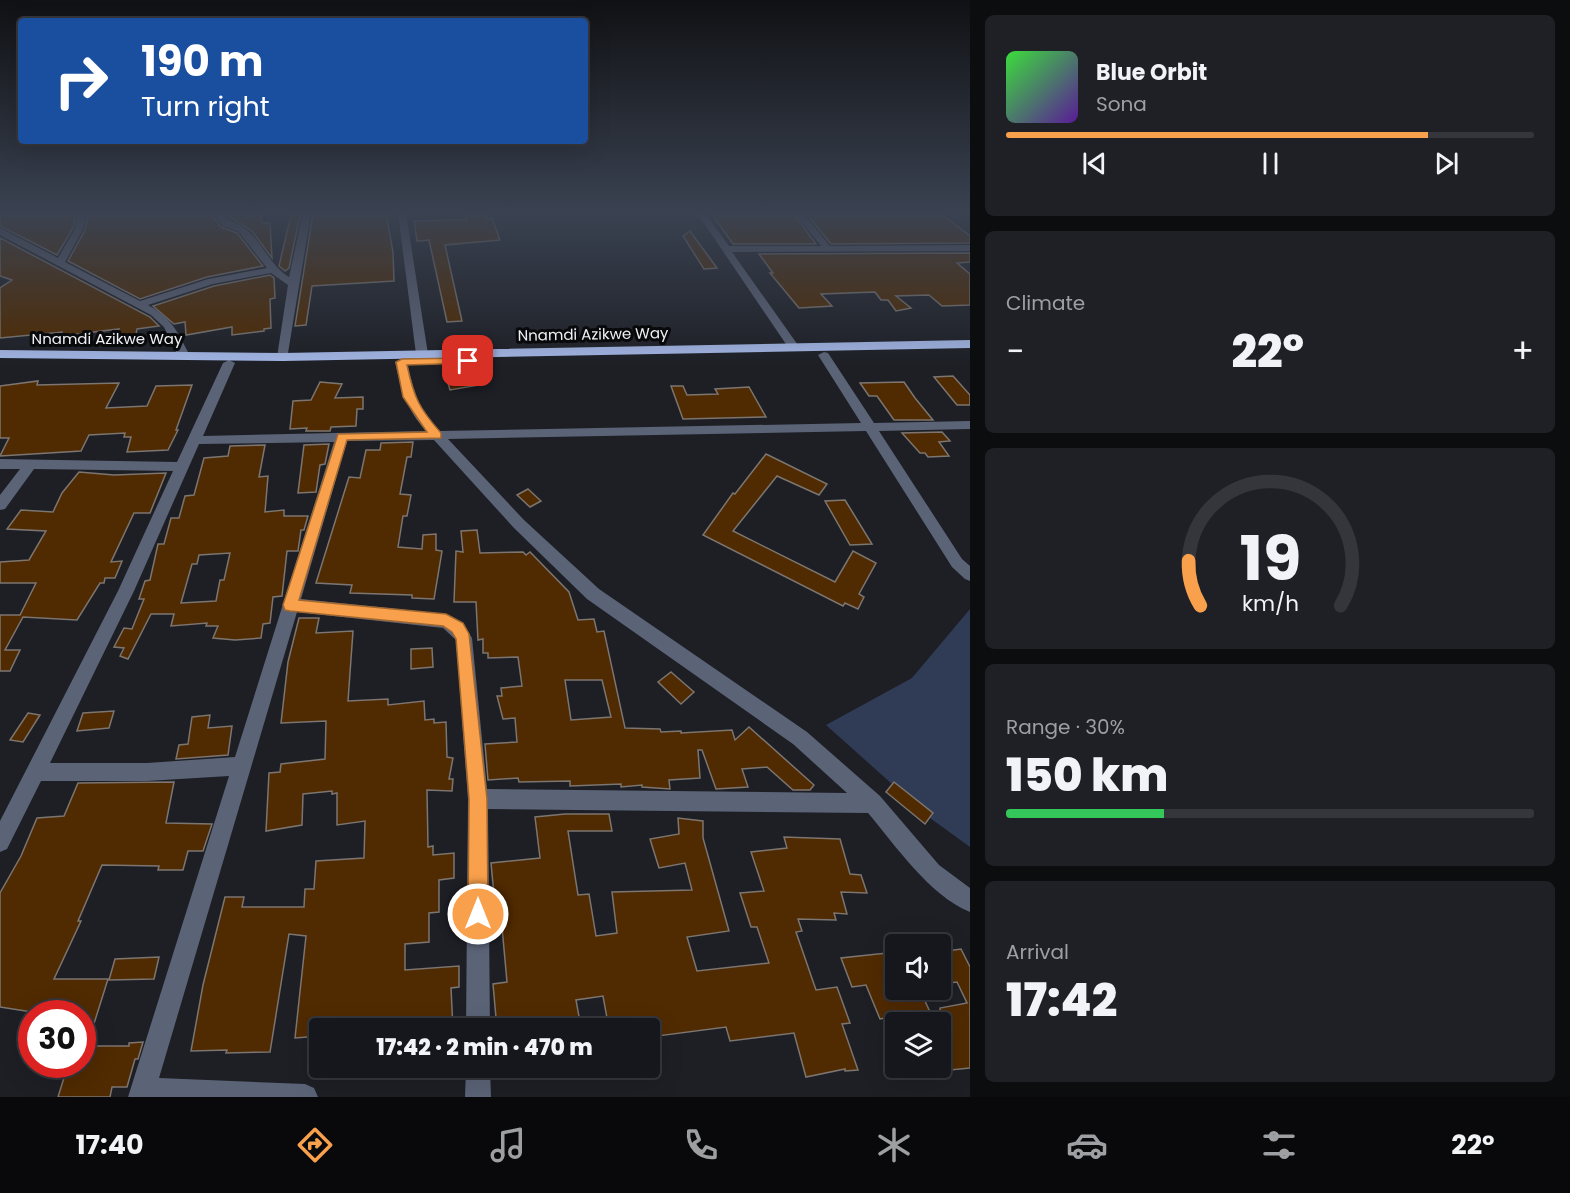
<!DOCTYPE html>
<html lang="en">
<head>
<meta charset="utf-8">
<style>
	body { margin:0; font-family:Poppins,sans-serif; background:#1f2025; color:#f1f3f6; height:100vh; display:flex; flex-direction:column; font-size:22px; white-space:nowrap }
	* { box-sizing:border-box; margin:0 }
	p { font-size:20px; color:#9e9fa3 }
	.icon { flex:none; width:33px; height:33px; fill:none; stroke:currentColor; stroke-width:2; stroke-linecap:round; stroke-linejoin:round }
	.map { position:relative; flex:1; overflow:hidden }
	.panel { display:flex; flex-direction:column; gap:15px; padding:15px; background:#0c0d0f; width:600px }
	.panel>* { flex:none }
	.banner { position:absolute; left:18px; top:18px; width:570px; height:126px; border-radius:6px; box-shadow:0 6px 24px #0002,0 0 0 2px #35363b; background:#1a4fa0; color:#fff; overflow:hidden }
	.tools { position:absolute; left:885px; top:934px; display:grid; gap:12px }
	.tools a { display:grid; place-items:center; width:66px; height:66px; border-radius:6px; background:#16171c; box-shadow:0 6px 24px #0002,0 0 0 2px #35363b; font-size:30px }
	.speed { position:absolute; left:18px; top:1000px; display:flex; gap:12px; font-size:30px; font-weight:700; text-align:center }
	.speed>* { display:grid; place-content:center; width:78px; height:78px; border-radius:50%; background:#16171c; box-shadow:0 6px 24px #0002,0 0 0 2px #35363b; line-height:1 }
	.speed .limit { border:9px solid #d22; background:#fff; color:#111 }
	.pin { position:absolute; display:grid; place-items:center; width:51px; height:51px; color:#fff; margin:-26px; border-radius:12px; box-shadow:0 3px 9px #0006 }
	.me { position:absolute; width:66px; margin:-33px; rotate:0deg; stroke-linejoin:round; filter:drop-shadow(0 0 4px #0008) }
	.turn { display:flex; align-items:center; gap:21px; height:126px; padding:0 24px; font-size:27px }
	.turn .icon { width:78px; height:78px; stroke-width:2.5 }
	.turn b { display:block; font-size:42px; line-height:51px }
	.big { font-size:45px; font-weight:800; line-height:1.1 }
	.panel .card { flex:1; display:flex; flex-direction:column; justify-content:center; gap:9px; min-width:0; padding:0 21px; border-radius:9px; background:#1f2025 }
	.panel .dial { align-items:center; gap:0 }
	.dial svg { height:156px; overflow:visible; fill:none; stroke:#35363b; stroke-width:7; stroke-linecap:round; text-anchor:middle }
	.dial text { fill:#f1f3f6; stroke:none }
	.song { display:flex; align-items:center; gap:18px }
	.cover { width:72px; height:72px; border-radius:9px; background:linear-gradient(135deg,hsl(120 70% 55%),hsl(270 70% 35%)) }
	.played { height:6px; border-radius:3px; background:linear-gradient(90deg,#f8a04b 80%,#35363b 80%) }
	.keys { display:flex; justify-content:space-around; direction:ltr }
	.heat { display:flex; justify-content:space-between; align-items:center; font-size:33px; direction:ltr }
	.charge { height:9px; border-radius:4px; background:linear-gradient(90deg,#34c759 30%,#35363b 0) }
	.trip { position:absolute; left:309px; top:1018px; width:351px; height:60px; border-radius:6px; background:#16171c; box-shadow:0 6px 24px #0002,0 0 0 2px #35363b; font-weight:800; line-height:60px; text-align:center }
	.tabs { display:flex; height:96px; justify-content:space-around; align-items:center; background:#09090b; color:#9e9fa3 }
	.tabs .icon { width:42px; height:42px }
	.tabs .on { color:#f8a04b }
	.tabs b { font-size:27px; color:#f1f3f6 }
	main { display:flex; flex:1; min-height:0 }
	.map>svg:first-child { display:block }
	.green { fill:#303b55 }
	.building { fill:#502a00; stroke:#7c7570; stroke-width:1.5; fill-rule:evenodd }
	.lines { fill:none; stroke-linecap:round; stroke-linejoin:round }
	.minor { fill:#5b6377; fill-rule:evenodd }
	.trunk { fill:#a2b5e3; fill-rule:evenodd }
	.route { fill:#f8a04b; stroke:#a16831; stroke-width:1.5 }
	.labels { text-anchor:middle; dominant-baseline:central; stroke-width:6; stroke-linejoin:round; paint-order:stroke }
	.far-street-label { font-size:15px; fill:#eff1f5; stroke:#08090b }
</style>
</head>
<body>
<main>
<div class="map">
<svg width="970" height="1097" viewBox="0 0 970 1097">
	<rect width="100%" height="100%" fill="#1d1f25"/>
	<polygon class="green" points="970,609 970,847 930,818 826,725 912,678"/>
	<g class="building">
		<polygon points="0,213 76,213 73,228 57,255 0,226"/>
		<polygon points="88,213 210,213 221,227 237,233 263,266 207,277 140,299 68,261 85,230"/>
		<polygon points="224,213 260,213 262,223 270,223 272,258 252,231"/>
		<polygon points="386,213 393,252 394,281 312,286 306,325 295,326 313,214"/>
		<polygon points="465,213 485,213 487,219 492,218 500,240 445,245 462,321 447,322 429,240 417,241 414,221 467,220"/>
		<polygon points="711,213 793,213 816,244 733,244"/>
		<polygon points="806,213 940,213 970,236 970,243 831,244"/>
		<polygon points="291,215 300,215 289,268 285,271 279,266"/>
		<polygon points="690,231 717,268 704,269 683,236"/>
		<polygon points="0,238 150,317 159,326 137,329 135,339 115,341 119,329 61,336 62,332 0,338 0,288 12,280 0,276"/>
		<polygon points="970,253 970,262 957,263 970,274 970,305 942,306 929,295 896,296 911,308 896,311 888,300 881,300 875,292 821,294 832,306 799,308 770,273 773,273 759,254"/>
		<polygon points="270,275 274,278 275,298 270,299 271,328 264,329 264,331 232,335 232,327 186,335 185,322 174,324 153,306 214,286"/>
		<polygon points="468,370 469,373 480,371 485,384 450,390 445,373"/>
		<polygon points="953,376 970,395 970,405 957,405 934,377"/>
		<polygon points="38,381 37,385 119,383 106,408 147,406 156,386 192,385 176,430 178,430 168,450 127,452 131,437 124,437 125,433 89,435 81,451 0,456 9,438 0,438 0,386"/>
		<polygon points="320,382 342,384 335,398 363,397 363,409 357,409 356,426 331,427 330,431 306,431 307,428 290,429 293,401 311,400"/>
		<polygon points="904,382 915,398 933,420 894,420 877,396 869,396 860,383"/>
		<polygon points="671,386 683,386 687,395 718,394 715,389 749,387 766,417 683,419"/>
		<polygon points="942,432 950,441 939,442 949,456 928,457 925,453 920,453 902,433"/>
		<polygon points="413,442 411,457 407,457 400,494 411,495 407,516 403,516 398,547 422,549 423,535 436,534 436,550 442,551 434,599 412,598 412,595 350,593 352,585 316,583 349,477 360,478 366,450 380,450 381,443"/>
		<polygon points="329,444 325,464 320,465 316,492 298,493 304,445"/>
		<path d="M 265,445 L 259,477 L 268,476 L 265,512 L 284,510 L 284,516 L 308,516 L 304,530 L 301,530 L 298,551 L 287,551 L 282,596 L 273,597 L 270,623 L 263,624 L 261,638 L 235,640 L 213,638 L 218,626 L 206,626 L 207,623 L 171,626 L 174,614 L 151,614 L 128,659 L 120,656 L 124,648 L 114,647 L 124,628 L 132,629 L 144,599 L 139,599 L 145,581 L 150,580 L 158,544 L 164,544 L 171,518 L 179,518 L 185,496 L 194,495 L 204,458 L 228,456 L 230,446 ZM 230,553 L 224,580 L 220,580 L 216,601 L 181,603 L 192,564 L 197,564 L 199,555 Z"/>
		<polygon points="766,454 827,484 819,495 777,476 733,531 835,582 853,551 876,563 859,594 864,597 858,609 845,603 843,606 703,535 733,493 735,494"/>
		<polygon points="79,472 114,475 166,473 150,513 134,513 111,562 122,561 115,578 105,578 104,583 100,583 77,620 23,617 5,650 20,650 10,671 0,671 0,615 20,615 36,583 0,583 0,562 29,560 46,531 7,529 21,510 53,512 62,493"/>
		<polygon points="528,489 541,501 530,507 517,495"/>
		<polygon points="845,500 872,544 850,545 825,501"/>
		<path d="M 477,530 L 480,553 L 523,552 L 526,555 L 530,552 L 569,592 L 578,620 L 594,619 L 597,632 L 604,631 L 625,728 L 660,729 L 661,732 L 681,731 L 681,733 L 732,730 L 735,740 L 749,727 L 814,785 L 810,790 L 793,790 L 767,767 L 742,769 L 748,787 L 716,789 L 702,750 L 698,750 L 700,778 L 669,780 L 670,789 L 642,787 L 642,785 L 621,787 L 621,784 L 570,786 L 570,781 L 519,782 L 518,778 L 488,780 L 485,744 L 517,742 L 515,718 L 503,719 L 497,696 L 502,696 L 501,688 L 522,686 L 518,657 L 488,658 L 488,653 L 483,653 L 483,639 L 478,640 L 476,602 L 454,602 L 456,551 L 463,552 L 461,531 ZM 565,680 L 602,680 L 611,717 L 571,720 Z"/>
		<polygon points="299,618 319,618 316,633 353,631 348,701 388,699 388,705 424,701 425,720 434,719 434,723 446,722 447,757 453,758 449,779 453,779 452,791 427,790 428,847 433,846 433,855 454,853 454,878 439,880 439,912 429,913 429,942 405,944 405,970 459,966 459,987 451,988 453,1029 320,1029 320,1036 295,1038 306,936 289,934 270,1052 226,1053 227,1050 191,1051 203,985 225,897 244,897 242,907 304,907 305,889 314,889 316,861 364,858 365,821 337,825 337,793 332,794 332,791 303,794 302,825 266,831 269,773 280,772 281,764 325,759 326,721 281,723 288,662"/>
		<polygon points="432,648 433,667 411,669 411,649"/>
		<polygon points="671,672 694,692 681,704 658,682"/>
		<polygon points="114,711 109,728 77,731 83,713"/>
		<polygon points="28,713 40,715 23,742 10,740"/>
		<polygon points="210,715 208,728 232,726 228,755 176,759 179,745 188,744 192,717"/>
		<polygon points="174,782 166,823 212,824 203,851 188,851 183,870 158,870 159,866 102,865 78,921 81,921 54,979 108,979 87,1046 129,1046 129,1043 143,1042 138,1059 135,1059 127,1087 112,1087 110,1097 58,1097 68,1065 82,1065 82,1014 45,1014 0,1007 0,893 21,856 37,818 64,816 78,783"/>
		<polygon points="894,782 933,813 925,824 886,792"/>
		<polygon points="565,814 609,814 612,831 568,831 578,895 589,894 596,936 617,933 612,892 692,890 685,863 659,868 650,839 679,834 678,818 703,821 703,838 729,931 687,937 697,971 769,963 757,927 751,927 740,893 764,891 751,852 787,848 784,837 840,839 850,874 861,875 867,893 841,892 847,914 834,913 836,920 798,919 802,931 796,932 816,990 837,987 850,1023 842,1024 858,1070 845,1071 845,1069 806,1077 794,1033 730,1041 726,1027 650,1037 650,1029 609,1029 603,996 576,1000 580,1022 546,1029 497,1029 493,984 507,982 501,916 496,916 491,863 540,858 535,817"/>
		<polygon points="961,949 970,967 970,1068 940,1071 940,1008 967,1003 957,982 940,984 940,952"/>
		<polygon points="896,952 896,990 920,990 935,1023 885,1023 885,1018 880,1019 866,985 852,987 841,958"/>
		<polygon points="159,957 154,979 109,980 115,959"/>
	</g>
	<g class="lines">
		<g class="minor">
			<path d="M 78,213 L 86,213 L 83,229 L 65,262 L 140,301 L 208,279 L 267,268 L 238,231 L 223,226 L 212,213 L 221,213 C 231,224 235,221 244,228 C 262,240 269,265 289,277 L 303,213 L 311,213 L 287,359 L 283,360 L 277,357 L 288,285 L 271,273 L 213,284 L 148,305 C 172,318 177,331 189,354 L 183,357 L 177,354 L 164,327 L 151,315 L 0,235 L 0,228 L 58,258 L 75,229 Z"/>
			<polygon points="398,213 406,213 428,354 422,357 416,354"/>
			<polygon points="697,213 705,213 729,246 821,246 795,213 803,213 830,246 970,245 970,251 732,252 800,348 794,351 790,350"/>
			<path d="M 824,352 L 828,353 L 874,423 L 970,421 L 970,429 L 879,431 L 962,559 L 970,566 L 970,581 L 965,579 L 952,567 L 866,431 L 448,439 L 524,520 L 599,589 L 807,732 L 880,796 L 939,865 L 970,888 L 970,912 C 929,895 896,846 868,813 L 488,809 L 490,1029 L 466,1029 L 468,799 L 456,640 L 443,628 L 297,612 L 159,1078 L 305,1084 L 314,1088 L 318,1097 L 128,1097 L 229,776 L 147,781 L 41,781 L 7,849 L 0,852 L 0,821 L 118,591 L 173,471 L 34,469 L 5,509 L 0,510 L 0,495 L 20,469 L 0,469 L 0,459 L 177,462 L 223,363 L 229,360 L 235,363 L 203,436 L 426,431 C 407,410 401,389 395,362 L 401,359 L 407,362 C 414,393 418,408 440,431 L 861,423 L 818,355 ZM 434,440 L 514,528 L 587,599 L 793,744 L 847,793 L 487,789 L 472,638 L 463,623 L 446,614 L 301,599 L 347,441 ZM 334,442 L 235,757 L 147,763 L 50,763 L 134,591 L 199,444 Z"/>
			<polygon points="466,1068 490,1068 491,1097 465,1097"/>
		</g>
		<polygon class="trunk" points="970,340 970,348 283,361 0,358 0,350 283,353"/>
	</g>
	<linearGradient id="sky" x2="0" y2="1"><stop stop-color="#101114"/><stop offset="0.58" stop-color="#3a4251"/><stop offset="1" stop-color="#3a4251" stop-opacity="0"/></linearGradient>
	<rect width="970" height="366" fill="url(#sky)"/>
	<path class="route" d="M 468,358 L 472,359 L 472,363 L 407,365 C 414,398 419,408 441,433 L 441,438 L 347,440 L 299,600 L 446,614 L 463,623 L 469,634 L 487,799 L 488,914 L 485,921 L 478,924 L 471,921 L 468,914 L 469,799 L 456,639 L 452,632 L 443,626 L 290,611 L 285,610 L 283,605 L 338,434 L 427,432 L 403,397 L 396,362 L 402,359 Z"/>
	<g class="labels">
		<g class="far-street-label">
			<text transform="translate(593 334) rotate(-1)">Nnamdi Azikwe Way</text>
			<text x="107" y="338">Nnamdi Azikwe Way</text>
		</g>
	</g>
</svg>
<div class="tools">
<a><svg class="icon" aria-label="sound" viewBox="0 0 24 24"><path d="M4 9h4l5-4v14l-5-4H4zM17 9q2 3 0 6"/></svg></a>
<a><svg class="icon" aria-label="layers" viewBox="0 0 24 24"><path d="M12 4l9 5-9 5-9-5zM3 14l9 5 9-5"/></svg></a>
</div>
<div class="speed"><div class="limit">30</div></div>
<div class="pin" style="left:468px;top:361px;background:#d93025"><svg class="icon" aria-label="arrive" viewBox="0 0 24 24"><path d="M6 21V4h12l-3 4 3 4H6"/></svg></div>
<svg class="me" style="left:478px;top:914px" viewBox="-20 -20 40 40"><circle r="17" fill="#f8a04b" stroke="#fff" stroke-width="3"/><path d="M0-11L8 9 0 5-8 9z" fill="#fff"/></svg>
<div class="trip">17:42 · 2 min · 470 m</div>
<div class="banner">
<div class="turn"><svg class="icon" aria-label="right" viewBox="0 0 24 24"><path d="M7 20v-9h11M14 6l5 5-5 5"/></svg><div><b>190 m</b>Turn right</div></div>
</div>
</div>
<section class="panel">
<div class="card">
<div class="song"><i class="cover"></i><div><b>Blue Orbit</b><p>Sona</p></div></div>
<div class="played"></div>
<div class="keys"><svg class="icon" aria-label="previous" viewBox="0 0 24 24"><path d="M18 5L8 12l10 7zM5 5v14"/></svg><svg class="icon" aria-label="pause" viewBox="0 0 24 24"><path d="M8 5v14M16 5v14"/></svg><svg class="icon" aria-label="next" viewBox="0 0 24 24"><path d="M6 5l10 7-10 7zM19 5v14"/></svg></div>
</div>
<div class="card"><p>Climate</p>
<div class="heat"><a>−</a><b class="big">22°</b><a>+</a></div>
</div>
<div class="card dial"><svg viewBox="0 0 100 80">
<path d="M14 69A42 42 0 1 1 86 69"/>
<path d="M14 69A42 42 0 0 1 8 46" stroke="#f8a04b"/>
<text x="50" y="56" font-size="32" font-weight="700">19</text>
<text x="50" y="72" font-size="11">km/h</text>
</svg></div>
<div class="card"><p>Range · 30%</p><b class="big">150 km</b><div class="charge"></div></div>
<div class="card"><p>Arrival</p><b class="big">17:42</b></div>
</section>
</main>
<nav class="tabs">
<b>17:40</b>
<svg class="icon on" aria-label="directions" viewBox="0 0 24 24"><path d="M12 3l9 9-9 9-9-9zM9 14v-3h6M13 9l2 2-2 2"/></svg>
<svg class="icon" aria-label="music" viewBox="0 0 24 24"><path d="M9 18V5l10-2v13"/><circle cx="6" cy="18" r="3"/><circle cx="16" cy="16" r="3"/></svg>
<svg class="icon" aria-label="phone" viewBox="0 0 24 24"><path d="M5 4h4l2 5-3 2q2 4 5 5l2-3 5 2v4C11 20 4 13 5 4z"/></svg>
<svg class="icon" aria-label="climate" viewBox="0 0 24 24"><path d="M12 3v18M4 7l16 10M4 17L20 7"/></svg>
<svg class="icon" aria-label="car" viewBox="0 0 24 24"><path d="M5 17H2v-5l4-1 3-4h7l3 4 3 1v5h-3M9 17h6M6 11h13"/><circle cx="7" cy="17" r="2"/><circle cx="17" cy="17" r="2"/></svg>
<svg class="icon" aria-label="filters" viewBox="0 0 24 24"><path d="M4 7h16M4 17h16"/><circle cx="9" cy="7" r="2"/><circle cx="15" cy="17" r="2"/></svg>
<b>22°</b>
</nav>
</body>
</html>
